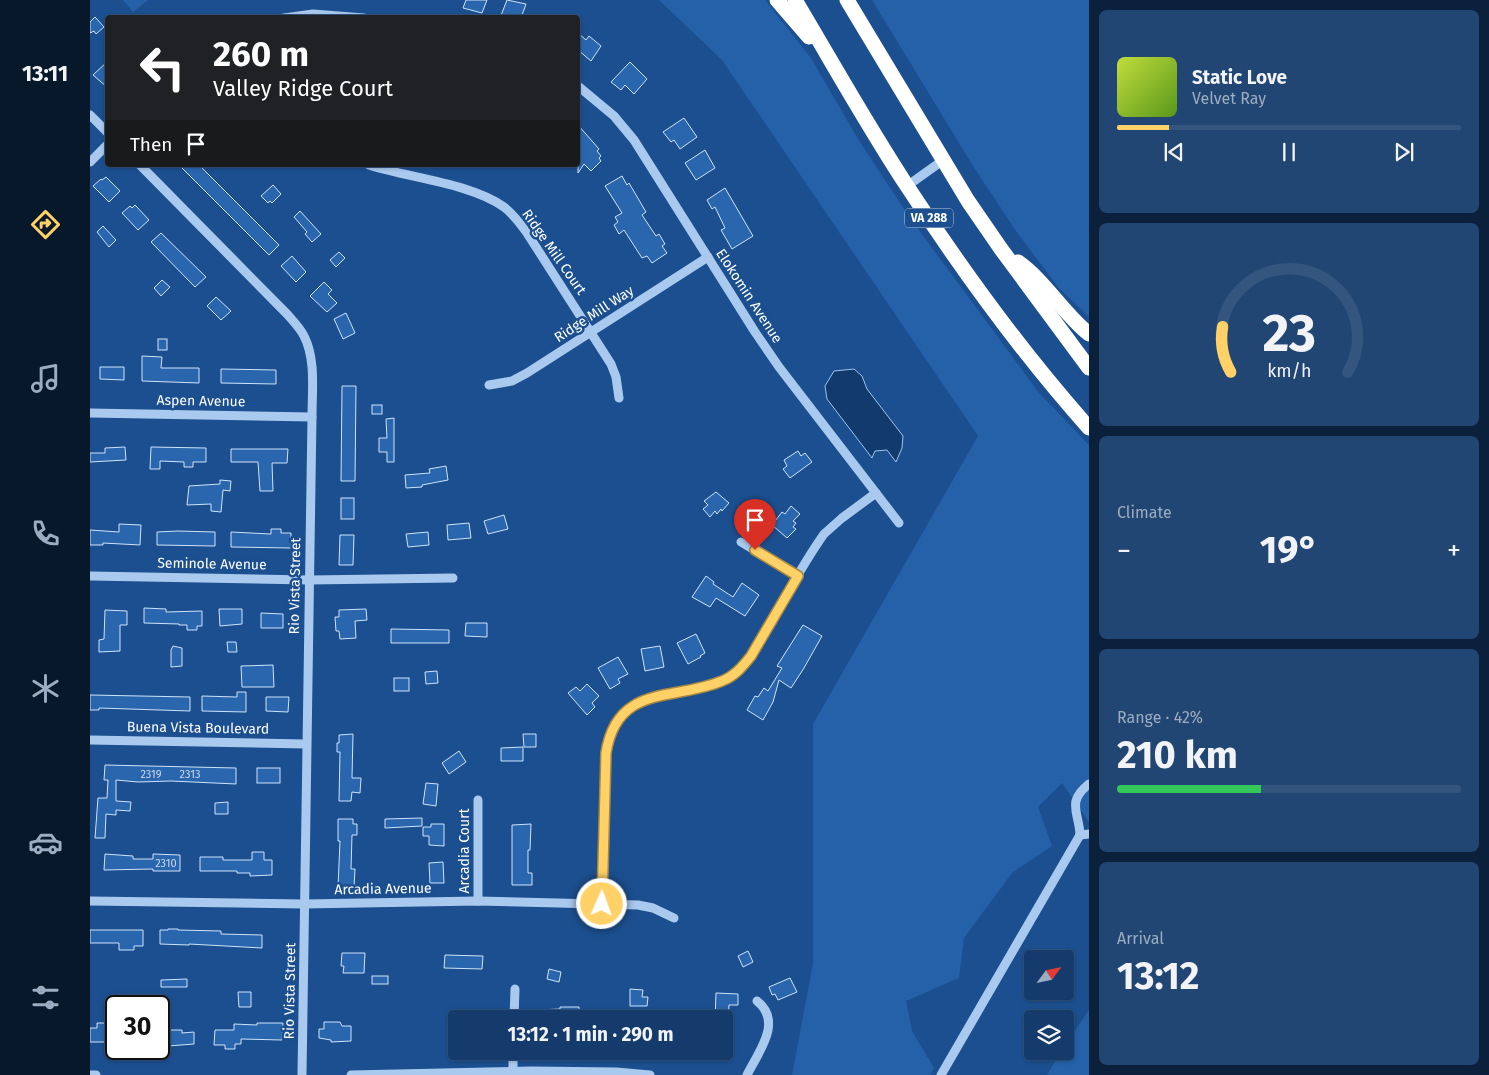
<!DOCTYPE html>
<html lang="en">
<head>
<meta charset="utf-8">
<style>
	body { margin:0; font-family:"Fira Sans",sans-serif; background:#214673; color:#f1f3f6; height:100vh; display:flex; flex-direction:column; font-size:19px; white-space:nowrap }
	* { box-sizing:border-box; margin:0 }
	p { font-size:16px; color:#9dadc1 }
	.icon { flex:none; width:28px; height:28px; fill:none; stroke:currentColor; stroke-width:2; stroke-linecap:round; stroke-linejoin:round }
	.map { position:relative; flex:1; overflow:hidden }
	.side { display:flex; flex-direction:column; gap:10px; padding:10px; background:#0b203b; width:400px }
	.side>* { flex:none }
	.guide { position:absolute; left:15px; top:15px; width:475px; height:152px; border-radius:5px; box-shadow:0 1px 4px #0004,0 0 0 1px #33557e; background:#202124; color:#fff; overflow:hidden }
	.needle { width:32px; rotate:57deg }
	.tools { position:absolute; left:934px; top:950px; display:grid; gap:10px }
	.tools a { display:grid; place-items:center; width:50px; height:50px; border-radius:5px; background:#143b6b; box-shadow:0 1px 4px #0004,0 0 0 1px #33557e; font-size:25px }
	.speed { position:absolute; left:15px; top:995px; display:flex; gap:10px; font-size:25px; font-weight:700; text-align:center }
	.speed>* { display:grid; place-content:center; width:65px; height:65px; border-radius:50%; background:#143b6b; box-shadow:0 1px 4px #0004,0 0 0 1px #33557e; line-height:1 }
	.speed .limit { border:2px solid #111; border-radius:8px; background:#fff; color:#111 }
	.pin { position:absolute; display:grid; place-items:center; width:42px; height:42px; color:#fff; margin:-51px -21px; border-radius:50% 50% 50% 0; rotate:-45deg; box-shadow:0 0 5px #0007 }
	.pin .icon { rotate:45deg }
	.me { position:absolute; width:55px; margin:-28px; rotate:2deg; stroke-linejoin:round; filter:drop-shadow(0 0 4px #0008) }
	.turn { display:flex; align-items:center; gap:18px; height:105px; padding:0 25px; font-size:22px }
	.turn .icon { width:65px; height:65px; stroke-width:2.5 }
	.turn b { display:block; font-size:35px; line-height:42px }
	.then { display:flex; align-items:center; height:48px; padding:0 25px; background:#0003; gap:10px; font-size:19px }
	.big { font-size:38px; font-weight:700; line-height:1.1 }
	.side .widget { flex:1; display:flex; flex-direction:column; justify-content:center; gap:8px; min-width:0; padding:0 18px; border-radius:8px; background:#214673 }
	.side .dial { align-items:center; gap:0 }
	.dial svg { height:130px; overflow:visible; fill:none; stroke:#33557e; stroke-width:7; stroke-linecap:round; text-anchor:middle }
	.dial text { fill:#f1f3f6; stroke:none }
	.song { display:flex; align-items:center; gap:15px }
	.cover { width:60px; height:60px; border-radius:8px; background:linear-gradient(135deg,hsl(70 70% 55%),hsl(90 70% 35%)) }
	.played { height:5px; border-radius:2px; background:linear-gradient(90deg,#ffd166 15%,#33557e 15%) }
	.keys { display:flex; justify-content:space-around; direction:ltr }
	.heat { display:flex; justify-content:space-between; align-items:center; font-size:28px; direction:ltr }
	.charge { height:8px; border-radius:4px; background:linear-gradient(90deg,#34c759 42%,#33557e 0) }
	.trip { position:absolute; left:358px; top:1010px; width:285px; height:50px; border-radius:5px; background:#143b6b; box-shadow:0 1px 4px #0004,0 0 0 1px #33557e; font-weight:700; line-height:50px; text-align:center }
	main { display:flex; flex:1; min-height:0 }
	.menu { display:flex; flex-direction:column; width:90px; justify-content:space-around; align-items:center; background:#08182b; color:#9dadc1 }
	.menu .icon { width:35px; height:35px }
	.menu .on { color:#ffd166 }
	.menu b { font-size:22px; color:#f1f3f6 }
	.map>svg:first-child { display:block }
	.green { fill:#2461a8 }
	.water { fill:#123a6d; stroke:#9cc4f0 }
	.building { fill:#2a66ad; stroke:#cfe3fa }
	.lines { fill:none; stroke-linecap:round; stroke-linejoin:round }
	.minor { stroke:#a9c9ee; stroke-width:9 }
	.highway { stroke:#fff; stroke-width:15 }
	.route-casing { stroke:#a68842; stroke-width:12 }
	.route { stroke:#ffd166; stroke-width:9 }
	.labels { text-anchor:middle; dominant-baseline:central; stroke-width:5; stroke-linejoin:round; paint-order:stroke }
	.number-label { font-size:11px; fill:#cad9ea }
	.shield { fill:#1b4f8f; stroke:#bbcadd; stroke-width:1 }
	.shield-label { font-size:12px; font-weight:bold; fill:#fff }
	.street-label { font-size:14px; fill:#fff; stroke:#1b4f8f }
</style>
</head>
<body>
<main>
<nav class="menu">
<b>13:11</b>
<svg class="icon on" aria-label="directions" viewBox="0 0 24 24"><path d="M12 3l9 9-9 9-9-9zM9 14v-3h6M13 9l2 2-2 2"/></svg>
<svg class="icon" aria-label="music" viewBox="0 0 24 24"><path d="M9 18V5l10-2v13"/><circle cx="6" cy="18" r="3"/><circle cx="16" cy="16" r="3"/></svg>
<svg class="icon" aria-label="phone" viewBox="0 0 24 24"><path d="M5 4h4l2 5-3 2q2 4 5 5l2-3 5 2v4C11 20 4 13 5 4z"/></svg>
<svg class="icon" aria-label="climate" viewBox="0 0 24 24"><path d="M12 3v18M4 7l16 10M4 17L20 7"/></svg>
<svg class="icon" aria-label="car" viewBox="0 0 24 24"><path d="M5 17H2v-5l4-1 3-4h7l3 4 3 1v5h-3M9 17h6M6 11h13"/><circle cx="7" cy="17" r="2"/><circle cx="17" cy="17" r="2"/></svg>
<svg class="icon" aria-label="filters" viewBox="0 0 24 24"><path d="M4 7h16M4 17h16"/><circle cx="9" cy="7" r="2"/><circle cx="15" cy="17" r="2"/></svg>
</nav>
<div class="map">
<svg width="999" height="1075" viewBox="0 0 999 1075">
	<rect width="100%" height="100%" fill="#1b4f8f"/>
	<g class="green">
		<polygon points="33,0 58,0 43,12"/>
		<polygon points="569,0 675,0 721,58 768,139 820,218 950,394 999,445 999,822 972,783 948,807 962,846 922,873 874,938 869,978 816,1001 822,1031 844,1068 840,1075 702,1075 723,963 723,724 888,436 632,60"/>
		<polygon points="782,0 999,0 999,317 968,287 926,231 883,166"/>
		<polygon points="999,1010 999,1075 957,1075 971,1051 975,1051 975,1045"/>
	</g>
	<polygon class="water" points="764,369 772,376 777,389 813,436 812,448 806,462 797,450 785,451 782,458 737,399 735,386 744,371"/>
	<g class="building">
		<polygon points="376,0 397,0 392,13 373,8"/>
		<polygon points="417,0 436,4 431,18 410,18"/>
		<polygon points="5,17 14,27 6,34 4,31 0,33 0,22"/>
		<polygon points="488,33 496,40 499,36 511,46 501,61 488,50"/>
		<polygon points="18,61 18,88 3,75"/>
		<polygon points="540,62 557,79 544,94 535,85 531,90 521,82"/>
		<polygon points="594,118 607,137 590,149 584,140 581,142 573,132"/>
		<polygon points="488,125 509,149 507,151 511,156 509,158 511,161 501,171 494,164 488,173"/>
		<polygon points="615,150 625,168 606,180 595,163"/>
		<polygon points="89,165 109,165 189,245 179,255"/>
		<polygon points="532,176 537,185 539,183 556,212 552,215 566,236 569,234 575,244 572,246 577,253 562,263 557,256 552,258 534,230 529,234 524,225 528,222 525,217 532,213 515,186"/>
		<polygon points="16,177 30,191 19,202 3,186 11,179 12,180"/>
		<polygon points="183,185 191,194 182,203 180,201 178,203 171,196"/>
		<polygon points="635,188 663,236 642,249 631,230 635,228 625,207 622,209 617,200"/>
		<polygon points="45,205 59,220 48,230 32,213 40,206 42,208"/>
		<polygon points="210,211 231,234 222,242 215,234 217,232 204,217"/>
		<polygon points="13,226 26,240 19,247 7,232"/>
		<polygon points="71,233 116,277 105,287 61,242"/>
		<polygon points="249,252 255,258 246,267 240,260"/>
		<polygon points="202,256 216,272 206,282 191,266"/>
		<polygon points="72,280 80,287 71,296 64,288"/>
		<polygon points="234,282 242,290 238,294 247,303 237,312 220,296"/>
		<polygon points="126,297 141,311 131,320 117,306"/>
		<polygon points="256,313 265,333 253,339 244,319"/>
		<rect x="68" y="339" width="9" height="11"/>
		<polygon points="52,356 72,357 71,368 109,368 109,383 52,381"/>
		<polygon points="10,367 34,367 34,380 10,379"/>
		<polygon points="131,369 186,370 186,384 131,383"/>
		<polygon points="252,386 266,386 265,481 251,481"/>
		<rect x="282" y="405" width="10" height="9"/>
		<polygon points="304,418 304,462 297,462 297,452 289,452 289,438 297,438 296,419"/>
		<polygon points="35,447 36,460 0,462 0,453 15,453 15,448"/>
		<polygon points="61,447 116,448 116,462 103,462 103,467 94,467 94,462 70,461 70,469 60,469"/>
		<polygon points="141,449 198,449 197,463 182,463 183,491 170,491 168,462 141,462"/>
		<polygon points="708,451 711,456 715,453 722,462 700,478 693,469 697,466 694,460"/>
		<polygon points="356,466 358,480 332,485 332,487 316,488 315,475 340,473 339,469"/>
		<polygon points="130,480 141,481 140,491 133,490 131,512 121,511 121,504 97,505 99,486 130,484"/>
		<polygon points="626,492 639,503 632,511 631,509 627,514 625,511 620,517 613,509 618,505 614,501"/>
		<rect x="251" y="498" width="13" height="21"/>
		<polygon points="701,506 710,514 703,521 706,523 703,527 706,529 697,538 682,525 692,512 695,514"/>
		<polygon points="414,515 418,529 398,534 394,521"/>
		<polygon points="379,523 381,538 358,540 357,525"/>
		<polygon points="29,524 51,525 50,545 13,543 13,545 0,545 0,530 29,532"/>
		<polygon points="181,529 191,529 191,533 201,533 201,548 141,547 141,532 181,534"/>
		<polygon points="88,531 125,532 125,546 67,545 67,532"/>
		<polygon points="338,532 339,545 318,547 316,534"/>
		<polygon points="250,535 264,535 263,565 249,565"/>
		<polygon points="616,576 624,582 623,584 643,597 652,583 669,595 655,616 626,598 620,607 602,597"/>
		<polygon points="54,608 76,609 76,612 112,611 112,626 107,626 107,630 97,630 97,625 89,625 89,624 54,623"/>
		<polygon points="129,609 152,609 152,624 130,626"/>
		<polygon points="276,609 277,620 265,621 266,638 250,639 249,631 246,631 245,617 249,617 249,610"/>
		<polygon points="15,610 37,611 37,625 30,625 30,651 9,652 9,640 14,639"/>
		<polygon points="171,613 193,614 193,628 171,628"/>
		<polygon points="376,623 397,623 397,637 375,636"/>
		<polygon points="713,625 732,636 714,668 701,688 689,680 683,702 673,720 657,710 665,696 668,697 674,688 678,691 692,668 687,666"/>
		<polygon points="301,629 359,630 359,643 301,643"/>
		<polygon points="606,634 615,653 610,656 611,657 598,664 587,643"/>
		<polygon points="137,642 146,642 147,652 138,652"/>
		<polygon points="83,646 92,648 92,666 81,667 81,650"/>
		<polygon points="570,646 574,667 555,671 551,649"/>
		<polygon points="528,657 538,674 528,679 530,683 520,689 508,668"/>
		<polygon points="183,665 184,687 152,687 151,666"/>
		<polygon points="347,671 348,683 336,684 335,672"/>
		<rect x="304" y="678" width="15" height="13"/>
		<polygon points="497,684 509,696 502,703 505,707 497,715 478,693 486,687 490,691"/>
		<polygon points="147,692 156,692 156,712 112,711 112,696 147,697"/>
		<polygon points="0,695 100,697 100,711 9,708 9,710 0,710"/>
		<polygon points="176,697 199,697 198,712 176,711"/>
		<polygon points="263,734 262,778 271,778 270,793 262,792 261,801 249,801 250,752 247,752 247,743 249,743 249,735"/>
		<polygon points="433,734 446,734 446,747 434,747"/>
		<polygon points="433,747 433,761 411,761 411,748"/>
		<polygon points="369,751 376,762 359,774 352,763"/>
		<polygon points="15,765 146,768 146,784 81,781 48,782 26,780 26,801 41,802 40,811 26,810 26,815 16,814 15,838 5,838 8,798 17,798 18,780 14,780"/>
		<rect x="167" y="768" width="23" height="15"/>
		<polygon points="336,783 348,784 346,806 333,804"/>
		<polygon points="138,802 138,814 125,814 125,803"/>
		<polygon points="332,818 332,826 295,828 295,819"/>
		<polygon points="248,819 263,819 263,824 267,824 267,835 262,835 261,869 265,869 264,888 248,887 250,841 248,841"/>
		<polygon points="341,824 354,824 354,846 339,845 339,836 333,836 333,827 341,827"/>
		<polygon points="441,824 440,850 438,850 438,873 442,873 442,885 422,885 422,825"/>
		<polygon points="162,852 174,852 174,860 182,860 182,875 160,876 160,873 147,873 147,871 110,871 110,857 133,857 133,860 162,860"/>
		<polygon points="15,854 43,856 43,859 63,859 63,854 90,855 90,871 63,871 63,869 14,870"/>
		<polygon points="353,862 354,883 340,883 339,863"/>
		<polygon points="78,929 88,929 88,930 131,931 131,934 172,935 172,948 99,944 99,945 70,944 70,930 78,930"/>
		<polygon points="0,930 53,930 53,946 44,946 44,950 29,950 29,943 0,943"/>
		<polygon points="658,951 663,962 653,967 648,956"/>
		<polygon points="252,953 275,953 274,973 253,973 254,966 251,966"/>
		<polygon points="355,955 393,956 392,969 354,968"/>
		<polygon points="459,969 471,972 469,982 457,979"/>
		<rect x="282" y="976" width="16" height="8"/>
		<polygon points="700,978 707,992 688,1000 685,994 682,995 679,987"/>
		<polygon points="97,979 97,987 71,987 71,980"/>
		<polygon points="540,989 553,990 552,997 558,997 557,1006 540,1006"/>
		<polygon points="148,992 161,992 161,1007 149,1007"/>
		<polygon points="626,993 648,994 648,1005 639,1005 638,1019 625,1019"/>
		<polygon points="470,1007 489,1007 489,1019 446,1019 446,1010 470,1009"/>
		<polygon points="234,1022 250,1022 252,1026 261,1026 261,1041 241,1042 241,1040 229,1038 229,1029 234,1029"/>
		<polygon points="7,1023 20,1023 20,1042 0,1042 0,1028 7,1028"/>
		<polygon points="167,1023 193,1023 192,1040 151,1039 151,1044 145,1044 145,1049 135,1049 135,1045 124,1045 125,1030 144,1030 144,1024 167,1025"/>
		<polygon points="73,1030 92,1030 92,1033 104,1032 104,1044 78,1046 78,1043 73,1043"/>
	</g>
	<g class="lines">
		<g class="minor">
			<polyline points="194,18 223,14 274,18"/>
			<polyline points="488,86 524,116 544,140 665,332 689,367 809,523"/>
			<polyline points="0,115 18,133"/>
			<polyline points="0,162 18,144"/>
			<path d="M 50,165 L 197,314 C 203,321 210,328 214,336 C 226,359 222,391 222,417 L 212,1075"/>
			<path d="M 279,165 C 319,178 380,183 414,207 C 423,214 430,223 437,233 L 521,364 L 526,377 L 529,398"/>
			<polyline points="817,186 852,161"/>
			<polyline points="399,385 422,381 437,373 618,257"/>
			<polyline points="0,413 222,417"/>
			<polyline points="651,542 708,576"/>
			<polyline points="0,576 219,580 363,578"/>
			<polyline points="0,740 216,744"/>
			<path d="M 999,784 C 976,802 989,812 990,835 L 999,834"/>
			<polyline points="0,901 214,904 388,901 548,905 563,908 584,918"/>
			<polyline points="388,901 388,800"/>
			<path d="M 512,904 L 516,753 C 528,677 595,705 641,676 C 659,665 669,642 679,625 C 697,594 714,562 734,534 L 752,518 L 786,493"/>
			<polyline points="424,1019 425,989"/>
			<polyline points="423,1072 423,1051"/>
			<polyline points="0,1075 6,1075"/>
			<polyline points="261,1075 441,1071 526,1072 560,1075"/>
			<path d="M 657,1075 C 669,1051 693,1022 667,1001"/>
			<polyline points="851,1075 990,835"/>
		</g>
		<g class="highway">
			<polyline points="687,0 719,37"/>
			<path d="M 705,0 C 742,62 777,125 817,186 C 872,270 932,353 999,428"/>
			<polyline points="757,0 878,201 911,249 999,368"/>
			<path d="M 928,262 C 955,281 973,313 999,334"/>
		</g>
	</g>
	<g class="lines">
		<g class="route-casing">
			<path id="route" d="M 512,904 L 516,753 C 527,683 585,701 632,681 C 645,676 653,666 661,656 L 708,576 L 665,550"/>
		</g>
		<use href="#route" class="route"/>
	</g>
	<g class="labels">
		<g class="number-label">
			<text x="61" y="774">2319</text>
			<text x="100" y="774">2313</text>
			<text x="76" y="863">2310</text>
		</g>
		<rect class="shield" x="815" y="208.5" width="48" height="19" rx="4"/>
		<g class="shield-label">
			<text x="839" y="218">VA 288</text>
		</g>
		<g class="street-label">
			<text transform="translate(464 252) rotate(55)">Ridge Mill Court</text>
			<text transform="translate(659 296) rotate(57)">Elokomin Avenue</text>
			<text transform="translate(504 314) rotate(-33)">Ridge Mill Way</text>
			<text transform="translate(111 401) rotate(1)">Aspen Avenue</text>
			<text transform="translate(122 564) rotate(1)">Seminole Avenue</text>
			<text transform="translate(205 586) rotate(-89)">Rio Vista Street</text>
			<text transform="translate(108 728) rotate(1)">Buena Vista Boulevard</text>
			<text transform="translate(374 851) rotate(-90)">Arcadia Court</text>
			<text transform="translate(293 889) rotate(-1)">Arcadia Avenue</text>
			<text transform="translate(200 991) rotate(-89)">Rio Vista Street</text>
		</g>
	</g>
</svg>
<div class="tools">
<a><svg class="needle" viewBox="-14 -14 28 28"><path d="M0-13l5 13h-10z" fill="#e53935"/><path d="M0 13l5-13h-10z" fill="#9dadc1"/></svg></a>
<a><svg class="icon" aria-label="layers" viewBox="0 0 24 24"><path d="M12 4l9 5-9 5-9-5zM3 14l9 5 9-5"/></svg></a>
</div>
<div class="speed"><div class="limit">30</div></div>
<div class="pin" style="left:665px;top:550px;background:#d93025"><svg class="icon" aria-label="arrive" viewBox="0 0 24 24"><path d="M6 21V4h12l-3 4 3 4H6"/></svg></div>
<svg class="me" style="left:512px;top:904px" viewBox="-20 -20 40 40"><circle r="17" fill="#ffd166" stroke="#fff" stroke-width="3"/><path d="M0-11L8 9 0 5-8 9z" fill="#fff"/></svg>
<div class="trip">13:12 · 1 min · 290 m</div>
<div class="guide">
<div class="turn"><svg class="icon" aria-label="left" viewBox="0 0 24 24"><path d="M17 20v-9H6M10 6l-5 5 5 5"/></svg><div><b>260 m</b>Valley Ridge Court</div></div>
<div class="then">Then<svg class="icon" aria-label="arrive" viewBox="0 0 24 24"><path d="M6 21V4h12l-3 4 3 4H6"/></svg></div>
</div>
</div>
<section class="side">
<div class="widget">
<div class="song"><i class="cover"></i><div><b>Static Love</b><p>Velvet Ray</p></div></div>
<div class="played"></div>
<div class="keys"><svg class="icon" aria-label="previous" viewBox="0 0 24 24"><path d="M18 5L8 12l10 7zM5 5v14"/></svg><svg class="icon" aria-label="pause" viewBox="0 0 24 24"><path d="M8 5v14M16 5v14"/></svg><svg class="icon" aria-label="next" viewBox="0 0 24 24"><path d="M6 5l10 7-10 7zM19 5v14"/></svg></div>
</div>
<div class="widget dial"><svg viewBox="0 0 100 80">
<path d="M14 69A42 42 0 1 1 86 69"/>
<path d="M14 69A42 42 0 0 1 9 41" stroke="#ffd166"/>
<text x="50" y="56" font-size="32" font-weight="700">23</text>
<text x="50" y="72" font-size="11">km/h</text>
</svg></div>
<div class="widget"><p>Climate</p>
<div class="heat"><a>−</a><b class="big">19°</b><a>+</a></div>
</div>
<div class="widget"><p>Range · 42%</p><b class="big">210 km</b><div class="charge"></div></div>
<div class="widget"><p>Arrival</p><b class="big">13:12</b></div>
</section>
</main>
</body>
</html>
